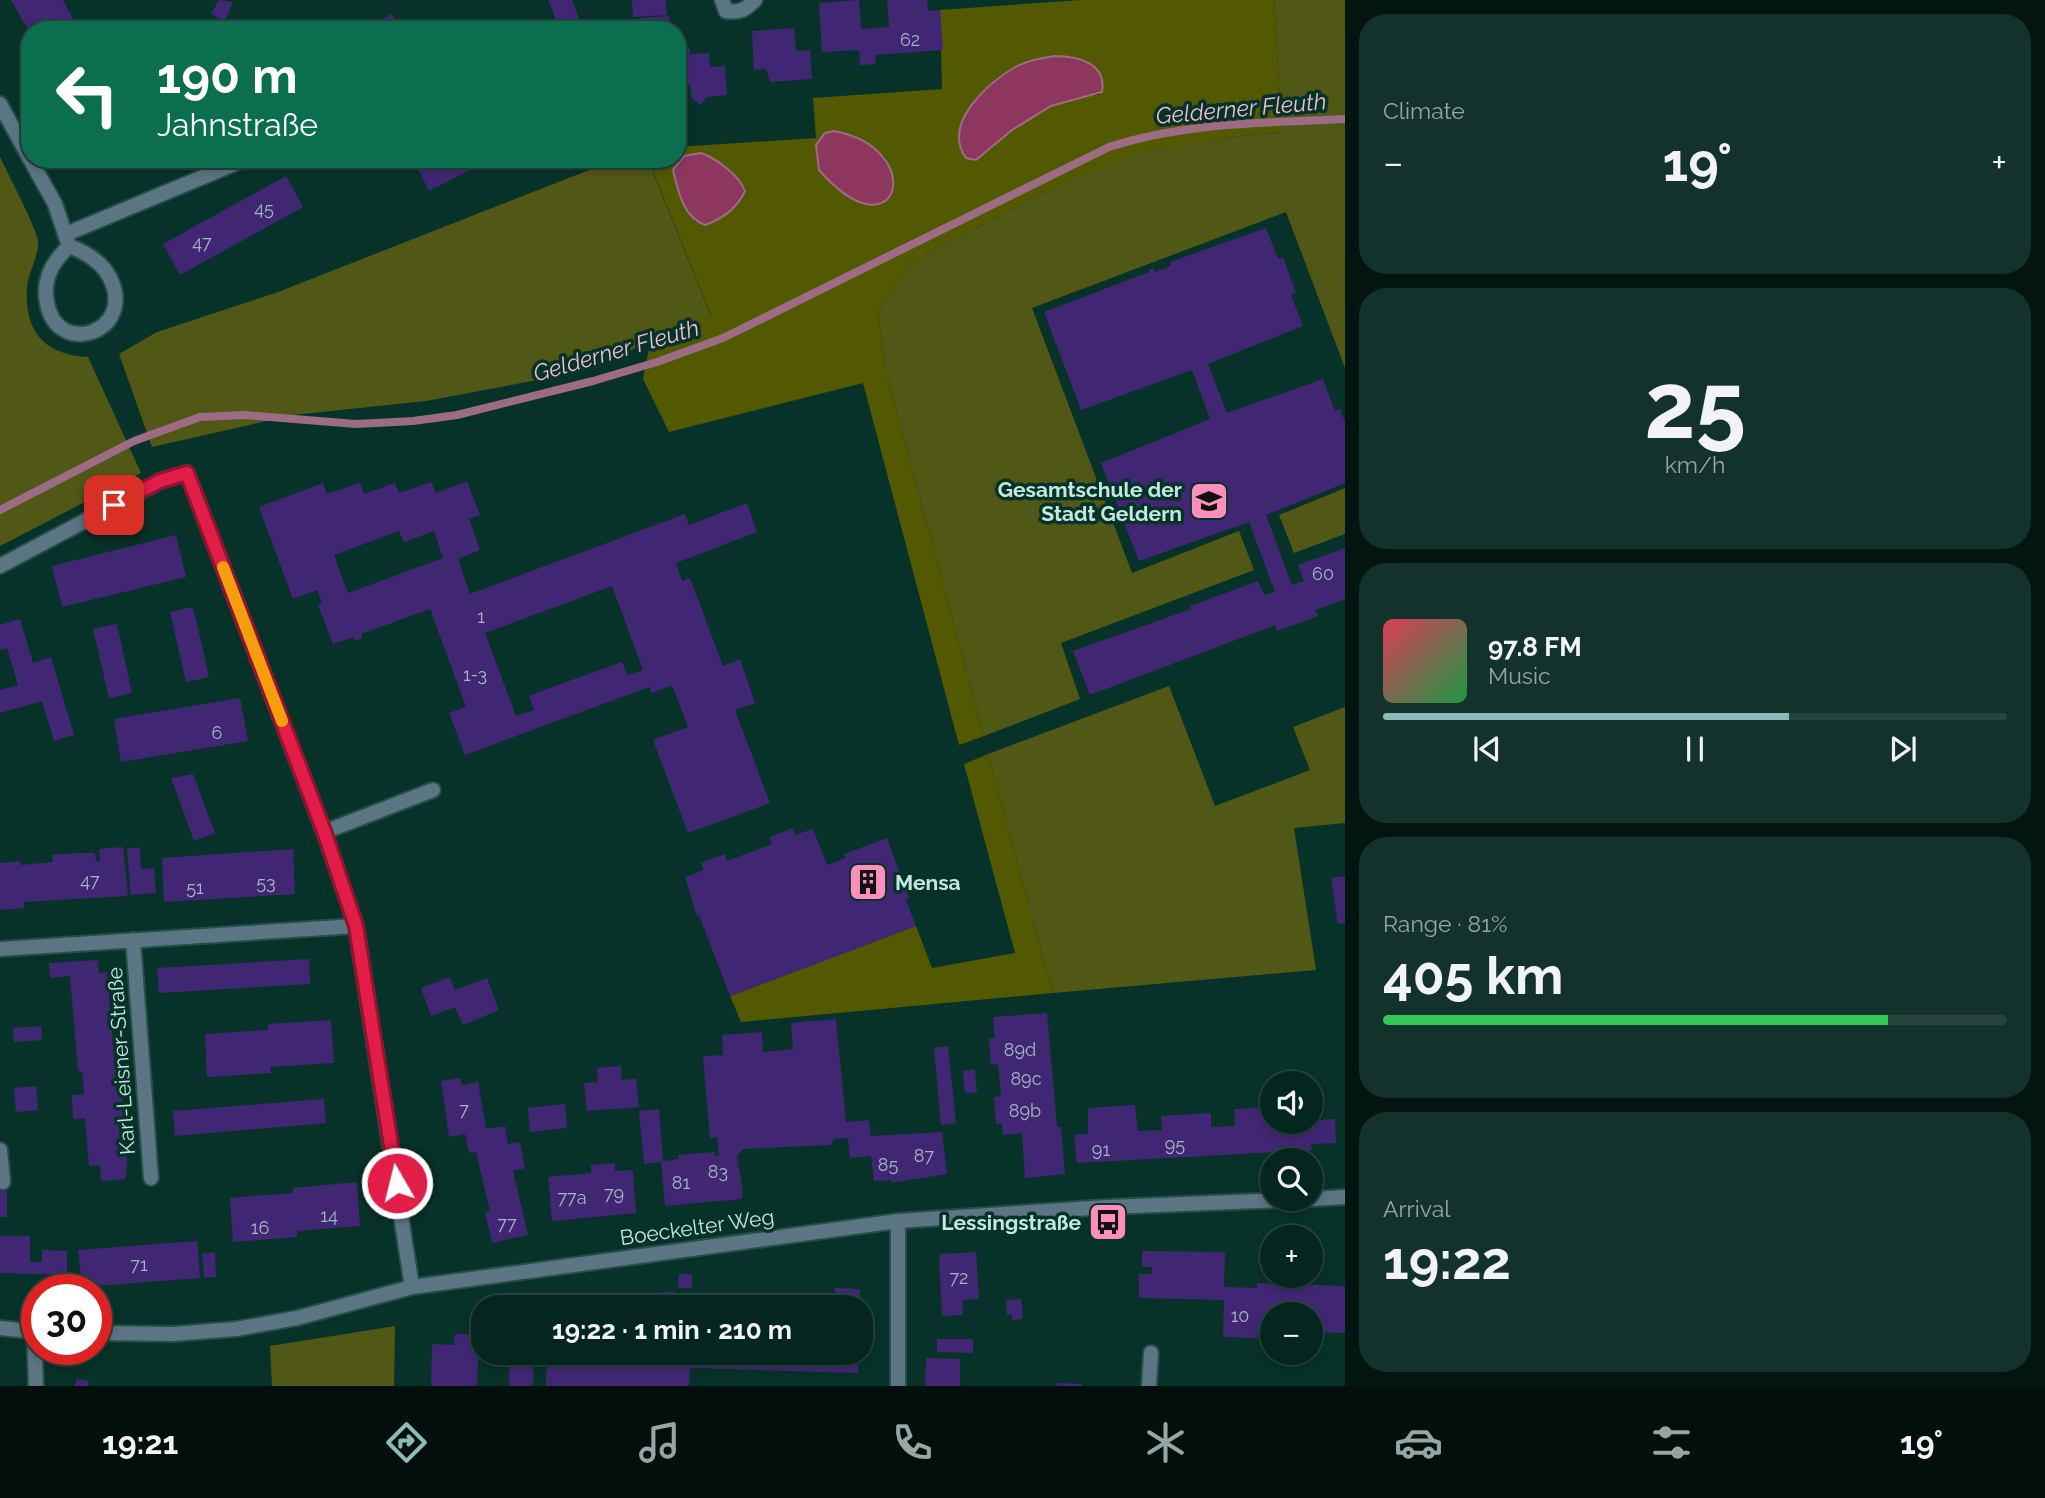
<!DOCTYPE html>
<html lang="en">
<head>
<meta charset="utf-8">
<style>
	body { margin:0; font-family:Raleway,sans-serif; background:#13322c; color:#f1f3f6; height:100vh; display:flex; flex-direction:column; font-size:26px; white-space:nowrap }
	* { box-sizing:border-box; margin:0 }
	p { font-size:23px; color:#97a5a4 }
	.icon { flex:none; width:38px; height:38px; fill:none; stroke:currentColor; stroke-width:2; stroke-linecap:round; stroke-linejoin:round }
	.map { position:relative; flex:1; overflow:hidden }
	.panel { display:flex; flex-direction:column; gap:14px; padding:14px; background:#031511; width:700px }
	.panel>* { flex:none }
	.guide { position:absolute; left:21px; top:21px; width:665px; height:147px; border-radius:28px; box-shadow:0 4px 10px #0003,0 0 0 2px #26433d; background:#0b6e4f; color:#fff; overflow:hidden }
	.buttons { position:absolute; left:1260px; top:1071px; display:grid; gap:14px }
	.buttons a { display:grid; place-items:center; width:63px; height:63px; border-radius:50%; background:#05261f; box-shadow:0 4px 10px #0003,0 0 0 2px #26433d; font-size:35px }
	.speed { position:absolute; left:21px; top:1274px; display:flex; gap:14px; font-size:35px; font-weight:700; text-align:center }
	.speed>* { display:grid; place-content:center; width:91px; height:91px; border-radius:50%; background:#05261f; box-shadow:0 4px 10px #0003,0 0 0 2px #26433d; line-height:1 }
	.speed .limit { border:10px solid #d22; background:#fff; color:#111 }
	.pin { position:absolute; display:grid; place-items:center; width:60px; height:60px; color:#fff; margin:-30px; border-radius:14px; box-shadow:0 4px 10px #0006 }
	.me { position:absolute; width:77px; margin:-38px; rotate:352deg; stroke-linejoin:round; filter:drop-shadow(0 0 5px #0008) }
	.turn { display:flex; align-items:center; gap:24px; height:147px; padding:0 21px; font-size:32px }
	.turn .icon { width:91px; height:91px; stroke-width:2.5 }
	.turn b { display:block; font-size:49px; line-height:60px }
	.big { font-size:52px; font-weight:700; line-height:1.1 }
	.panel .widget { flex:1; display:flex; flex-direction:column; justify-content:center; gap:10px; min-width:0; padding:0 24px; border-radius:28px; background:#13322c }
	.panel .dial { align-items:center; gap:0 }
	.dial b { font-size:91px; line-height:1 }
	.song { display:flex; align-items:center; gap:21px }
	.cover { width:84px; height:84px; border-radius:10px; background:linear-gradient(135deg,hsl(350 70% 55%),hsl(140 70% 35%)) }
	.played { height:7px; border-radius:4px; background:linear-gradient(90deg,#8bbbb9 65%,#26433d 65%) }
	.keys { display:flex; justify-content:space-around; direction:ltr }
	.heat { display:flex; justify-content:space-between; align-items:center; font-size:38px; direction:ltr }
	.charge { height:10px; border-radius:5px; background:linear-gradient(90deg,#34c759 81%,#26433d 0) }
	.trip { position:absolute; left:471px; top:1295px; width:402px; height:70px; border-radius:28px; background:#05261f; box-shadow:0 4px 10px #0003,0 0 0 2px #26433d; font-weight:700; line-height:70px; text-align:center }
	.tab-bar { display:flex; height:112px; justify-content:space-around; align-items:center; background:#020f0c; color:#97a5a4 }
	.tab-bar .icon { width:49px; height:49px }
	.tab-bar .current { color:#8bbbb9 }
	.tab-bar b { font-size:32px; color:#f1f3f6 }
	main { display:flex; flex:1; min-height:0 }
	.map>svg:first-child { display:block }
	.green { fill:#515816 }
	.forest { fill:#525901; fill-rule:evenodd }
	.water { fill:#8d375e; stroke:#9d6c84; stroke-width:2 }
	.lines { fill:none; stroke-linecap:round; stroke-linejoin:round }
	.stream { stroke:#9d6c84; stroke-width:8 }
	.building { fill:#412773; fill-rule:evenodd }
	.lane-casing { stroke:#254f46; stroke-width:18 }
	.street-casing { stroke:#254f46; stroke-width:18 }
	.lane { stroke:#5c7584; stroke-width:14 }
	.street { stroke:#5c7584; stroke-width:14 }
	.route-casing { stroke:#92132f; stroke-width:18 }
	.route { stroke:#e11d48; stroke-width:12 }
	.slow { stroke:#f59e0b; stroke-width:12 }
	.labels { text-anchor:middle; dominant-baseline:central; stroke-width:7; stroke-linejoin:round; paint-order:stroke }
	.number-label { font-size:18px; fill:#a2b8c2 }
	.poi-label { font-size:21px; font-weight:bold; fill:#c3e8dc; stroke:#073229; text-anchor:end }
	.street-label { font-size:21px; fill:#c3e8dc; stroke:#073229 }
	.water-label { font-size:23px; font-style:italic; fill:#f0bed0; stroke:#073229 }
</style>
</head>
<body>
<main>
<div class="map">
<svg width="1345" height="1386" viewBox="0 0 1345 1386">
	<rect width="100%" height="100%" fill="#073229"/>
	<g class="green">
		<polygon points="1274,0 1345,0 1345,368 1286,212 1032,308 1132,573 1239,531 1254,570 1061,643 1080,699 984,736 886,371 878,314 907,266 1027,201 1137,152 1247,135 1282,133"/>
		<path d="M 0,157 C 7,172 37,229 38,241 C 39,256 28,273 27,288 C 24,332 45,355 88,357 L 141,473 L 0,546 Z"/>
		<polygon points="617,159 638,159 650,165 711,316 580,372 426,401 293,415 152,447 119,354 157,332 278,292"/>
		<polygon points="1345,488 1345,534 1294,553 1279,515"/>
		<polygon points="1169,686 1215,806 1310,770 1293,727 1345,707 1345,823 1294,828 1316,970 1053,993 988,754"/>
		<polygon points="395,1326 394,1386 272,1386 270,1346"/>
	</g>
	<g class="forest">
		<path d="M 1081,0 L 1274,0 L 1282,133 L 1247,135 L 1138,152 L 1027,201 L 907,266 L 878,314 L 886,371 L 984,736 L 959,745 L 863,383 L 669,432 L 643,379 L 651,339 L 711,315 L 648,159 L 677,159 L 677,147 L 816,138 L 813,98 L 942,89 L 940,10 ZM 1071,56 C 1091,65 1108,70 1099,95 C 1056,94 1014,125 984,153 ZM 834,131 C 853,134 872,144 886,158 L 868,205 L 837,189 L 819,170 L 825,133 ZM 717,161 L 745,187 C 743,212 717,221 696,222 L 682,200 Z"/>
		<polygon points="988,754 1053,993 741,1022 730,996 916,926 932,968 1015,953 964,764"/>
	</g>
	<g class="water">
		<path d="M 1054,56 C 1078,56 1107,63 1102,92 L 1051,106 L 1012,130 L 976,160 L 966,158 C 941,123 989,82 1017,66 C 1028,60 1042,58 1054,56 Z"/>
		<path d="M 834,131 C 930,149 898,260 819,170 L 816,145 L 825,133 Z"/>
		<path d="M 701,153 C 716,158 740,176 745,191 C 737,209 722,219 705,225 C 683,217 678,191 673,170 L 684,156 Z"/>
	</g>
	<g class="lines">
		<path class="stream" d="M 0,510 L 134,441 L 200,417 L 245,415 L 356,424 L 413,421 L 457,415 L 593,381 L 657,362 L 723,338 L 1109,147 C 1186,122 1265,123 1345,119"/>
	</g>
	<g class="building">
		<polygon points="11,0 63,0 79,30 30,30 30,33"/>
		<polygon points="219,0 233,2 225,21 211,14"/>
		<polygon points="548,0 572,0 584,30 560,30"/>
		<polygon points="632,0 666,0 667,15 633,17"/>
		<polygon points="859,0 861,29 889,27 887,0 927,0 928,11 940,10 943,50 875,55 876,64 860,65 859,50 822,52 819,3"/>
		<polygon points="392,14 400,30 363,30"/>
		<polygon points="669,16 670,30 641,30 640,18"/>
		<polygon points="794,28 796,51 810,50 812,79 770,82 766,69 754,70 752,31"/>
		<polygon points="690,47 690,54 709,53 710,67 725,66 727,95 707,97 700,105 691,97 690,85 677,85 677,48"/>
		<polygon points="413,159 492,159 429,191"/>
		<polygon points="286,176 303,207 180,275 163,244"/>
		<polygon points="1266,228 1278,259 1283,257 1296,293 1291,295 1303,326 1208,364 1227,413 1323,379 1335,411 1340,409 1345,422 1345,483 1266,515 1292,585 1304,581 1298,565 1345,548 1345,599 1315,610 1318,616 1277,631 1275,625 1090,695 1073,651 1191,609 1190,606 1258,581 1264,595 1275,592 1249,522 1139,561 1101,463 1210,419 1192,370 1081,410 1044,312 1149,272 1149,270 1153,268 1155,272 1171,266 1170,262"/>
		<path d="M 467,481 L 480,515 L 469,519 L 480,550 L 458,559 L 470,594 L 685,514 L 689,525 L 747,503 L 757,532 L 676,563 L 682,581 L 690,578 L 723,666 L 740,659 L 755,703 L 735,710 L 770,803 L 688,833 L 653,740 L 688,727 L 672,685 L 652,693 L 649,687 L 465,755 L 449,713 L 466,707 L 430,609 L 361,634 L 362,638 L 355,641 L 353,637 L 333,644 L 318,605 L 322,603 L 317,590 L 293,599 L 259,507 L 323,483 L 327,494 L 360,483 L 364,494 L 395,483 L 399,493 L 431,482 L 436,493 ZM 399,531 L 404,542 L 434,531 L 443,558 L 348,593 L 334,555 ZM 612,586 L 643,670 L 627,675 L 622,662 L 544,690 L 529,696 L 534,710 L 516,716 L 485,633 Z"/>
		<polygon points="176,535 186,577 62,607 52,566"/>
		<polygon points="193,607 209,677 186,682 170,612"/>
		<polygon points="20,619 33,663 51,657 74,735 54,741 42,701 0,713 0,690 18,685 7,648 0,650 0,625"/>
		<polygon points="117,624 132,693 109,698 93,629"/>
		<polygon points="240,698 248,741 121,762 114,719"/>
		<polygon points="193,774 215,833 194,841 171,778"/>
		<polygon points="793,828 795,835 813,829 827,865 846,858 844,854 887,838 909,898 906,900 916,926 730,996 699,915 697,916 685,877 704,870 701,863 725,854 727,861 772,844 769,837"/>
		<polygon points="123,847 128,896 24,902 24,908 0,910 0,863 20,861 21,865 53,862 52,855 77,853 95,853 96,861 100,861 99,849"/>
		<polygon points="140,847 141,869 154,868 156,893 131,895 127,849"/>
		<polygon points="293,849 295,894 164,902 162,858"/>
		<polygon points="1345,876 1345,923 1338,924 1331,878"/>
		<polygon points="309,959 310,984 159,993 157,968"/>
		<polygon points="98,960 99,973 107,972 115,1067 120,1066 127,1163 125,1179 101,1181 100,1165 89,1166 85,1118 73,1119 72,1095 84,1094 82,1071 78,1071 70,976 50,978 49,963"/>
		<polygon points="450,977 455,990 487,978 499,1010 463,1025 455,1007 431,1016 421,988"/>
		<polygon points="1047,1013 1057,1127 1061,1127 1065,1174 1025,1178 1022,1133 1003,1135 1002,1123 996,1124 994,1097 1001,1096 998,1064 991,1065 989,1038 995,1038 993,1017"/>
		<polygon points="836,1019 846,1122 869,1120 871,1136 942,1132 947,1174 891,1183 891,1180 874,1181 871,1156 850,1158 848,1138 834,1139 830,1145 743,1149 737,1156 743,1193 741,1199 665,1206 661,1162 644,1164 639,1111 659,1109 663,1161 679,1159 678,1155 714,1152 715,1156 719,1156 717,1137 710,1138 703,1056 723,1055 722,1035 762,1032 763,1052 793,1049 791,1023"/>
		<polygon points="331,1020 334,1063 270,1067 271,1073 207,1077 205,1034 268,1030 268,1024"/>
		<polygon points="41,1026 42,1040 14,1042 13,1028"/>
		<polygon points="948,1046 956,1123 941,1125 934,1048"/>
		<polygon points="621,1066 622,1080 636,1079 639,1107 587,1111 584,1083 598,1082 597,1068"/>
		<polygon points="975,1069 977,1092 965,1093 963,1071"/>
		<polygon points="460,1078 462,1085 478,1082 486,1129 505,1126 508,1144 520,1142 525,1168 513,1171 528,1235 492,1243 485,1212 490,1211 476,1152 469,1153 465,1134 449,1137 441,1081"/>
		<polygon points="36,1086 38,1110 16,1112 14,1088"/>
		<polygon points="324,1099 326,1123 175,1136 173,1111"/>
		<polygon points="565,1104 567,1128 530,1132 528,1108"/>
		<polygon points="1135,1105 1138,1131 1162,1130 1161,1116 1211,1113 1211,1127 1235,1126 1234,1109 1272,1107 1272,1122 1335,1119 1336,1143 1311,1144 1312,1150 1077,1163 1074,1135 1088,1134 1088,1108"/>
		<polygon points="615,1163 615,1171 633,1170 636,1213 552,1221 548,1177 591,1173 591,1165"/>
		<polygon points="357,1182 360,1226 297,1231 297,1237 233,1242 230,1198 293,1193 293,1188"/>
		<rect x="0" y="1191" width="7" height="26"/>
		<polygon points="0,1236 30,1236 30,1262 42,1262 42,1250 67,1251 67,1275 0,1273"/>
		<polygon points="197,1241 200,1278 82,1287 78,1250"/>
		<polygon points="1142,1251 1225,1252 1224,1287 1257,1288 1257,1283 1345,1286 1345,1333 1311,1332 1311,1314 1272,1314 1272,1331 1257,1331 1258,1338 1223,1337 1224,1300 1139,1298 1139,1274 1152,1274 1152,1267 1142,1267"/>
		<polygon points="215,1252 216,1277 204,1278 202,1254"/>
		<polygon points="976,1252 979,1299 962,1300 963,1315 942,1316 939,1254"/>
		<polygon points="679,1274 692,1274 692,1288 678,1288"/>
		<polygon points="835,1288 860,1289 860,1307 835,1307"/>
		<polygon points="675,1291 675,1307 652,1307 652,1293"/>
		<polygon points="1021,1299 1023,1319 1012,1320 1012,1315 1007,1315 1006,1300"/>
		<polygon points="455,1334 479,1334 477,1386 431,1386 432,1344 454,1345"/>
		<polygon points="937,1339 973,1339 973,1353 937,1352"/>
		<polygon points="510,1353 534,1353 533,1386 509,1386"/>
		<polygon points="547,1353 576,1353 576,1359 660,1361 661,1353 858,1353 858,1373 690,1368 689,1386 546,1386"/>
		<polygon points="926,1358 960,1359 960,1386 925,1386"/>
		<polygon points="77,1379 89,1381 88,1386 74,1386"/>
		<polygon points="1057,1383 1082,1384 1082,1386 1057,1386"/>
	</g>
	<g class="lines">
		<g class="lane-casing">
			<g id="lane">
				<polyline points="66,234 246,159"/>
				<polyline points="324,832 433,790"/>
			</g>
		</g>
		<g class="street-casing">
			<g id="street">
				<path d="M 722,0 L 726,11 C 740,13 745,10 755,0"/>
				<polyline points="0,104 30,159"/>
				<polyline points="30,159 55,204 69,246"/>
				<path d="M 69,246 C 85,252 102,262 110,278 C 137,332 57,359 47,303 C 42,280 52,262 69,246 Z"/>
				<polyline points="0,566 160,481 187,473 324,832 356,926 412,1287"/>
				<polyline points="133,940 151,1178"/>
				<polyline points="0,949 356,926"/>
				<polyline points="0,1150 3,1182"/>
				<polyline points="1311,1199 1345,1197"/>
				<polyline points="0,1328 37,1332"/>
				<polyline points="34,1332 36,1386"/>
				<polyline points="96,1333 173,1334 236,1329 297,1318 412,1287 898,1221 1107,1207 1309,1199"/>
				<polyline points="898,1386 898,1221"/>
				<polyline points="1149,1386 1151,1353"/>
			</g>
		</g>
		<use href="#lane" class="lane"/>
		<use href="#street" class="street"/>
	</g>
	<g class="lines">
		<g class="route-casing">
			<polyline id="route" points="114,505 160,481 187,473 324,831 356,926 397,1183"/>
		</g>
		<use href="#route" class="route"/>
		<polyline class="slow" points="223,567 282,721"/>
	</g>
	<defs>
		<g id="school-square" transform="scale(2.0125)"><rect x="-9" y="-9" width="18" height="18" rx="4" fill="#fe8ebc" stroke="#073229"/><path d="M0-5L7-2L0 1L-7-2ZM-4 1L0 2.5L4 1V4Q0 6-4 4Z" fill="#111"/></g>
		<g id="building-square" transform="scale(2.0125)"><rect x="-9" y="-9" width="18" height="18" rx="4" fill="#fe8ebc" stroke="#073229"/><path d="M-4-6H4V6H1V3H-1V6H-4ZM-2.5-4.3h1.7v1.8h-1.7ZM.8-4.3h1.7v1.8H.8ZM-2.5-1h1.7V.8h-1.7ZM.8-1h1.7V.8H.8Z" fill="#111"/></g>
		<g id="bus-square" transform="scale(2.0125)"><rect x="-9" y="-9" width="18" height="18" rx="4" fill="#fe8ebc" stroke="#073229"/><path d="M-5-6H5V4H4V6H2V4H-2V6H-4V4H-5ZM-3.5-4V0h7V-4ZM-3.5 1.2v1.5H-2V1.2ZM2 1.2v1.5H3.5V1.2Z" fill="#111"/></g>
	</defs>
	<g fill-rule="evenodd">
		<use href="#school-square" x="1209" y="501"/>
		<use href="#building-square" x="868" y="882"/>
		<use href="#bus-square" x="1108" y="1222"/>
	</g>
	<g class="labels">
		<g class="number-label">
			<text x="910" y="39">62</text>
			<text x="264" y="208">45</text>
			<text x="202" y="242">47</text>
			<text x="1323" y="573">60</text>
			<text x="481" y="616">1</text>
			<text x="475" y="674">1-3</text>
			<text x="217" y="732">6</text>
			<text x="90" y="880">47</text>
			<text x="266" y="882">53</text>
			<text x="195" y="887">51</text>
			<text x="1020" y="1049">89d</text>
			<text x="1026" y="1078">89c</text>
			<text x="464" y="1109">7</text>
			<text x="1025" y="1110">89b</text>
			<text x="1175" y="1144">95</text>
			<text x="1101" y="1149">91</text>
			<text x="924" y="1155">87</text>
			<text x="888" y="1164">85</text>
			<text x="718" y="1171">83</text>
			<text x="681" y="1182">81</text>
			<text x="614" y="1193">79</text>
			<text x="572" y="1197">77a</text>
			<text x="329" y="1215">14</text>
			<text x="507" y="1223">77</text>
			<text x="260" y="1227">16</text>
			<text x="139" y="1264">71</text>
			<text x="959" y="1277">72</text>
			<text x="1240" y="1315">10</text>
		</g>
		<g class="poi-label">
			<text x="1182" y="489">Gesamtschule der<tspan x="1182" dy="24">Stadt Geldern</tspan></text>
			<text x="895" y="882" text-anchor="start">Mensa</text>
			<text x="1081" y="1222">Lessingstraße</text>
		</g>
		<g class="street-label">
			<text transform="translate(121 1061) rotate(-94)">Karl-Leisner-Straße</text>
			<text transform="translate(697 1227) rotate(-8)">Boeckelter Weg</text>
		</g>
		<g class="water-label">
			<text transform="translate(1241 108) rotate(-5)">Gelderner Fleuth</text>
			<text transform="translate(616 350) rotate(-16)">Gelderner Fleuth</text>
		</g>
	</g>
</svg>
<div class="buttons">
<a><svg class="icon" aria-label="sound" viewBox="0 0 24 24"><path d="M4 9h4l5-4v14l-5-4H4zM17 9q2 3 0 6"/></svg></a>
<a><svg class="icon" aria-label="search" viewBox="0 0 24 24"><circle cx="10" cy="10" r="6"/><path d="M15 15l6 6"/></svg></a>
<a>+</a>
<a>−</a>
</div>
<div class="speed"><div class="limit">30</div></div>
<div class="pin" style="left:114px;top:505px;background:#d93025"><svg class="icon" aria-label="arrive" viewBox="0 0 24 24"><path d="M6 21V4h12l-3 4 3 4H6"/></svg></div>
<svg class="me" style="left:397px;top:1183px" viewBox="-20 -20 40 40"><circle r="17" fill="#e11d48" stroke="#fff" stroke-width="3"/><path d="M0-11L8 9 0 5-8 9z" fill="#fff"/></svg>
<div class="trip">19:22 · 1 min · 210 m</div>
<div class="guide">
<div class="turn"><svg class="icon" aria-label="left" viewBox="0 0 24 24"><path d="M17 20v-9H6M10 6l-5 5 5 5"/></svg><div><b>190 m</b>Jahnstraße</div></div>
</div>
</div>
<section class="panel">
<div class="widget"><p>Climate</p>
<div class="heat"><a>−</a><b class="big">19°</b><a>+</a></div>
</div>
<div class="widget dial"><b>25</b><p>km/h</p></div>
<div class="widget">
<div class="song"><i class="cover"></i><div><b>97.8 FM</b><p>Music</p></div></div>
<div class="played"></div>
<div class="keys"><svg class="icon" aria-label="previous" viewBox="0 0 24 24"><path d="M18 5L8 12l10 7zM5 5v14"/></svg><svg class="icon" aria-label="pause" viewBox="0 0 24 24"><path d="M8 5v14M16 5v14"/></svg><svg class="icon" aria-label="next" viewBox="0 0 24 24"><path d="M6 5l10 7-10 7zM19 5v14"/></svg></div>
</div>
<div class="widget"><p>Range · 81%</p><b class="big">405 km</b><div class="charge"></div></div>
<div class="widget"><p>Arrival</p><b class="big">19:22</b></div>
</section>
</main>
<nav class="tab-bar">
<b>19:21</b>
<svg class="icon current" aria-label="directions" viewBox="0 0 24 24"><path d="M12 3l9 9-9 9-9-9zM9 14v-3h6M13 9l2 2-2 2"/></svg>
<svg class="icon" aria-label="music" viewBox="0 0 24 24"><path d="M9 18V5l10-2v13"/><circle cx="6" cy="18" r="3"/><circle cx="16" cy="16" r="3"/></svg>
<svg class="icon" aria-label="phone" viewBox="0 0 24 24"><path d="M5 4h4l2 5-3 2q2 4 5 5l2-3 5 2v4C11 20 4 13 5 4z"/></svg>
<svg class="icon" aria-label="climate" viewBox="0 0 24 24"><path d="M12 3v18M4 7l16 10M4 17L20 7"/></svg>
<svg class="icon" aria-label="car" viewBox="0 0 24 24"><path d="M5 17H2v-5l4-1 3-4h7l3 4 3 1v5h-3M9 17h6M6 11h13"/><circle cx="7" cy="17" r="2"/><circle cx="17" cy="17" r="2"/></svg>
<svg class="icon" aria-label="filters" viewBox="0 0 24 24"><path d="M4 7h16M4 17h16"/><circle cx="9" cy="7" r="2"/><circle cx="15" cy="17" r="2"/></svg>
<b>19°</b>
</nav>
</body>
</html>
